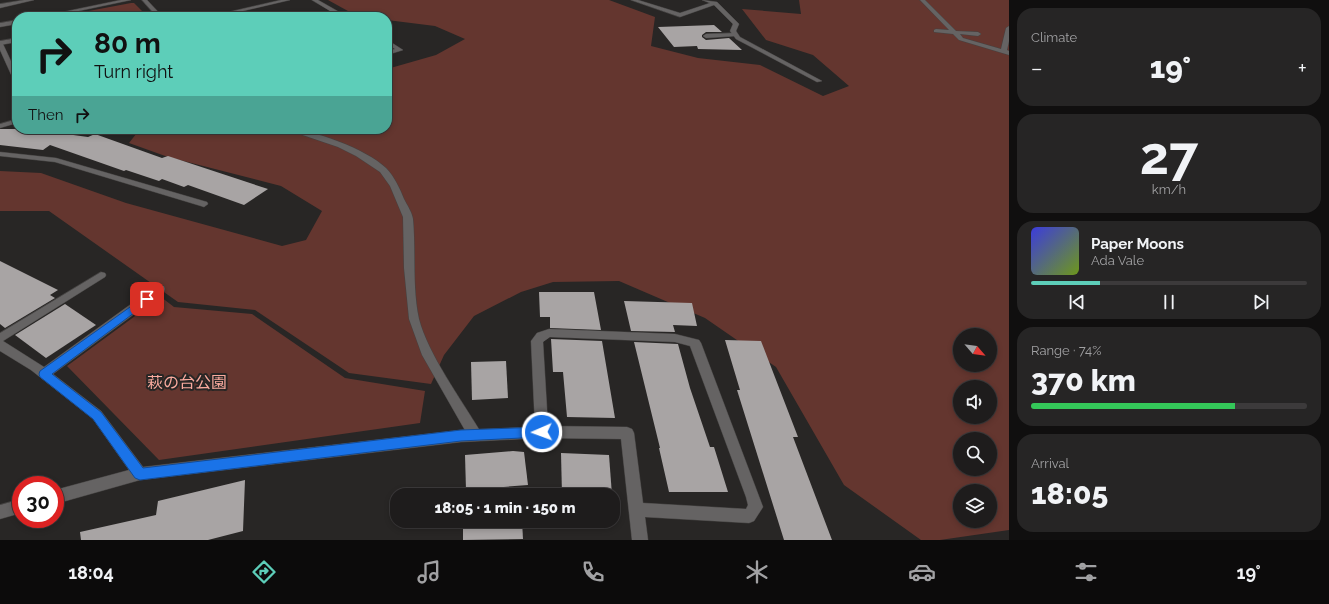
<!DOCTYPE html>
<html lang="en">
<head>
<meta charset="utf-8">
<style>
	body { margin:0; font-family:Raleway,"Noto Sans JP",sans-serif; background:#262525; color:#f1f3f6; height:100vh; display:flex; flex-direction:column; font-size:15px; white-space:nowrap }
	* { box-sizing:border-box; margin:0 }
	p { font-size:13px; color:#a1a1a3 }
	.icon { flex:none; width:22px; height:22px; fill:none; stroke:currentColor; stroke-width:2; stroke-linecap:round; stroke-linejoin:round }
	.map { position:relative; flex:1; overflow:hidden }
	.side { display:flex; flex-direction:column; gap:8px; padding:8px; background:#100f0f; width:320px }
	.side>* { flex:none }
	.banner { position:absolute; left:12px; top:12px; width:380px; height:122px; border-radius:16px; box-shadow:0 2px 6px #0003,0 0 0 1px #3c3a3b; background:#5dceb9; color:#111; overflow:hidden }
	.needle { width:26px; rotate:118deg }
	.tools { position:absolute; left:953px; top:328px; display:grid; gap:8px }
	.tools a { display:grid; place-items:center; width:44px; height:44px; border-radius:50%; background:#1e1c1c; box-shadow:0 2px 6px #0003,0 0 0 1px #3c3a3b; font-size:20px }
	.speed { position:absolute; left:12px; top:476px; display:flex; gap:8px; font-size:20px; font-weight:700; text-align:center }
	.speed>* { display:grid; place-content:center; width:52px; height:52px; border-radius:50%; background:#1e1c1c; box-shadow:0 2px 6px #0003,0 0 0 1px #3c3a3b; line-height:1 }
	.speed .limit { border:6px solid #d22; background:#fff; color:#111 }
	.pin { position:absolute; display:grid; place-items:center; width:34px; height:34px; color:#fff; margin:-17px; border-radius:8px; box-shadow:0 2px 6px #0006 }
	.me { position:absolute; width:44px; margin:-22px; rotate:268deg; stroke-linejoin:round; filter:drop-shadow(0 0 3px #0008) }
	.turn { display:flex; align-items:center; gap:14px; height:84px; padding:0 16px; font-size:18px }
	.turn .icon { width:52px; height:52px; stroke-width:2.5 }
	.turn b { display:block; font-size:28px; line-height:34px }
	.then { display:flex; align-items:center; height:38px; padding:0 16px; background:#0003; gap:8px; font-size:15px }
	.big { font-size:30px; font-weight:800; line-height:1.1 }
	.side .tile { flex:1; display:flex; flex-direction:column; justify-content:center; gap:6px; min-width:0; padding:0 14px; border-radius:16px; background:#262525 }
	.side .dial { align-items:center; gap:0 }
	.dial b { font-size:52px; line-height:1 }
	.song { display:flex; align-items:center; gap:12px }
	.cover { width:48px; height:48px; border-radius:6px; background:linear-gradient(135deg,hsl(240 70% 55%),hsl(80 70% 35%)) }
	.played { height:4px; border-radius:2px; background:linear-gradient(90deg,#5dceb9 25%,#3c3a3b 25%) }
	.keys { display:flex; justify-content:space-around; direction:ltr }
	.heat { display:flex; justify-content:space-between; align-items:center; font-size:22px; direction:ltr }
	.charge { height:6px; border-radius:3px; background:linear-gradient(90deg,#34c759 74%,#3c3a3b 0) }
	.trip { position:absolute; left:390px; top:488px; width:230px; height:40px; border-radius:16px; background:#1e1c1c; box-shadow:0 2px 6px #0003,0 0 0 1px #3c3a3b; font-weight:800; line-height:40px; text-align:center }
	.tabs { display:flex; height:64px; justify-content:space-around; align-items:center; background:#0c0b0b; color:#a1a1a3 }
	.tabs .icon { width:28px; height:28px }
	.tabs .active { color:#5dceb9 }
	.tabs b { font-size:18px; color:#f1f3f6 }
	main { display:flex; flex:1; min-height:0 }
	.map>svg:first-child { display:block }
	.green { fill:#64362f; fill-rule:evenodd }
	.building { fill:#a8a4a4 }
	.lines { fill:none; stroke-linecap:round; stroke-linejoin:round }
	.service-casing { stroke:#444241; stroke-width:1 }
	.minor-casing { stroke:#444241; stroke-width:1 }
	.service { fill:#656363; fill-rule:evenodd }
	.minor { fill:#656363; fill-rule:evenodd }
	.route { fill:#1a73e8; stroke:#114b97 }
	.labels { text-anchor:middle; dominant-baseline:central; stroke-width:4; stroke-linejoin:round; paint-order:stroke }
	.near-park-label { font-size:16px; fill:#f9aa9e; stroke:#282625 }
</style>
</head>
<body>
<main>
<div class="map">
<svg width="1009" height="540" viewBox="0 0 1009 540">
	<rect width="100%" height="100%" fill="#282625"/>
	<g class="green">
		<path d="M 328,0 L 609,0 L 655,17 L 651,46 L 698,58 L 760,65 L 823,96 L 849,86 L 813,55 L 766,40 L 742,9 L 801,14 L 799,0 L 1009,0 L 1009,530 L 940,540 L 921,540 L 844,485 L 776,367 L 705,318 L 619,281 L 553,282 L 521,292 L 474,316 L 444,355 L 431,384 L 349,373 L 255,310 L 178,302 L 49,211 L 0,211 L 0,171 L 41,173 L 126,203 L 282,246 L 306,240 L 322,211 L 281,186 L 168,157 L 129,143 L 140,129 L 387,129 L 387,69 L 436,55 L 465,39 L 435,26 L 387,20 L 387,17 L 357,16 ZM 960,335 L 990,335 L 990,365 L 960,365 ZM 960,387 L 990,387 L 990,417 L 960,417 ZM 960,439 L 990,439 L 990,469 L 960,469 ZM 960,491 L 990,491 L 990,521 L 960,521 Z"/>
		<polygon points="131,3 134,3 148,17 81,17 78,13"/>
		<polygon points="161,297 174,307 252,314 345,378 425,391 420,423 159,460 67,366"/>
	</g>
	<g class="building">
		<polygon points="714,25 722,32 706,32 702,35 702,37 706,40 729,38 742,50 698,49 697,46 674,47 658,27"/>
		<polygon points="0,129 74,129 66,134 88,137 95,134 162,158 168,156 268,189 244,205 188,185 184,187 162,179 159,181 126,170 124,171 50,145 43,150 0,145"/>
		<polygon points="0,261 58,290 50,295 55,298 5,328 0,324"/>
		<polygon points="539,292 594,292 601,330 550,328 550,317 540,317"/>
		<polygon points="624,301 692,303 697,326 673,325 675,332 631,331"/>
		<polygon points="65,304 96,325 46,358 15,335"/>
		<polygon points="551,339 602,341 615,418 567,417 563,372 553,372"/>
		<polygon points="725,340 761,341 798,437 793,437 832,540 784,540 737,390 740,390"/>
		<polygon points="634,342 678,344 690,388 710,447 714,447 728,492 669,492 659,448 660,448"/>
		<polygon points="506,361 508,398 472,400 471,362"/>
		<polygon points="513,451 524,452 528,485 466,490 465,455"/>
		<polygon points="561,453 609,455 612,495 562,495"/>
		<polygon points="245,480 243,531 208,540 81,540 80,532 156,515 158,501"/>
		<polygon points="463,521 522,521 523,539 463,540"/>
	</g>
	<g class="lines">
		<g class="service-casing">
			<g id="service">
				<polygon points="920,0 925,0 956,31 978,32 981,34 978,36 960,34 963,38 1001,49 1006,28 1009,26 1009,41 1007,50 1009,51 1009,55 959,40 953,34 934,32 934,30 936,29 949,30"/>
				<polygon points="734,33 736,34 736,36 706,38 703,36 706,34"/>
				<polygon points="17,38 17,42 0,45 0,41"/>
				<path d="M 285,129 C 313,129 366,149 386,168 C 394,176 400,189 404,199 C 407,205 412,212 413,219 C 416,251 412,287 419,319 C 428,354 461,399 480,431 L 482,435 L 480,439 L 475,441 L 470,439 L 422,355 L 409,319 L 404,268 L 403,217 L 390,186 L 380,172 L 356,156 L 338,147 Z"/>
			</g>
		</g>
		<g class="minor-casing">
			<g id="minor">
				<polygon points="24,0 34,0 0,8 0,4"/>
				<polygon points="121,0 131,0 50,17 39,17"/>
				<polygon points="142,0 147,0 163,17 157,17"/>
				<polygon points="281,0 290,0 217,17 207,17"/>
				<polygon points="312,0 318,0 348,17 341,17 334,13 317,17 307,17 330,11"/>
				<polygon points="631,0 638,0 680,13 710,3 702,0 717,2 739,24 736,31 740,37 822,81 817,82 736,39 730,31 733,24 714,5 680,17"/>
				<polygon points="17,20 17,24 0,27 0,23"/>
				<polygon points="387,40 389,41 403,50 387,55 387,51 395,49 387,44"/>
				<polygon points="0,42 3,44 17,74 17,83 14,81 0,50"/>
				<polygon points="17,119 17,123 0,128 0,124"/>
				<polygon points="0,152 56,158 207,202 208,204 204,207 201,206 55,162 0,156"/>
				<path d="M 101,272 L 105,273 L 106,275 L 105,277 L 3,341 L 44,367 L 156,286 L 164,286 L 165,289 L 164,292 L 53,374 L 101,411 L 143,467 L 461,430 L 535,427 L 531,341 L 537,333 L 549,329 L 675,334 L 699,340 L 701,343 L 763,507 L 754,521 L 749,523 L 645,517 L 648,540 L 632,540 L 621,439 L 542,438 L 461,442 L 140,480 L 55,504 L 55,490 L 129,470 L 93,419 L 31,370 L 0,351 L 0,333 ZM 550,337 L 675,342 L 690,346 L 746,497 L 748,505 L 746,509 L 643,503 L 634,433 L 632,429 L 627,427 L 548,426 L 543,342 Z"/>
				<polygon points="21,499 21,513 0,519 0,505"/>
			</g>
		</g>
		<use href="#service" class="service"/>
		<use href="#minor" class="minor"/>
	</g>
	<polygon class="route" points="147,295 150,296 152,299 150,301 52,374 101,412 143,468 461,430 542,427 546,429 548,432 546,436 542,437 461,441 140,480 135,478 93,419 40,377 39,374 40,371"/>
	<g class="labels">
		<g class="near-park-label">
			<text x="187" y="382">萩の台公園</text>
		</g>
	</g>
</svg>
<div class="tools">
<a><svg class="needle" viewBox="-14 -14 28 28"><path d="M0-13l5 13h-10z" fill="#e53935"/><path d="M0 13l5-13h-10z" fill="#a1a1a3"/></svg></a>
<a><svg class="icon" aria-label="sound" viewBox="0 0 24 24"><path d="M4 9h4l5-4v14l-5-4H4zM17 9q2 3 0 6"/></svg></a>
<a><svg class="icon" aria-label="search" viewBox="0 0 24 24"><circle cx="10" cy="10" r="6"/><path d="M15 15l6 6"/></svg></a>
<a><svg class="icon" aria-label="layers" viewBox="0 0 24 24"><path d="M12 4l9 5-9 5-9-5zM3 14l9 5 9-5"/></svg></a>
</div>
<div class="speed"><div class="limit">30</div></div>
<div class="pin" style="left:147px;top:299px;background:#d93025"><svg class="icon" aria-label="arrive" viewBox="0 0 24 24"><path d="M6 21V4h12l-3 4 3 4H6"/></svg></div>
<svg class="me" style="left:542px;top:432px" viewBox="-20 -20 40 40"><circle r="17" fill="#1a73e8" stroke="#fff" stroke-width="3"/><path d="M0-11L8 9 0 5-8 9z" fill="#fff"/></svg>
<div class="trip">18:05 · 1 min · 150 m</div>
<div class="banner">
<div class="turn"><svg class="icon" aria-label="right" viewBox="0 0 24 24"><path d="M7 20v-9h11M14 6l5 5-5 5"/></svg><div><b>80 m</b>Turn right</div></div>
<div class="then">Then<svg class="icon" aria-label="right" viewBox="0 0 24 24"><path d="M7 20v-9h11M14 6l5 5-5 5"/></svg></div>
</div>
</div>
<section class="side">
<div class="tile"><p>Climate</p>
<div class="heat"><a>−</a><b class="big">19°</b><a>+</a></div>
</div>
<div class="tile dial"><b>27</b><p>km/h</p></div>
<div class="tile">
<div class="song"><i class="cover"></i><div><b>Paper Moons</b><p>Ada Vale</p></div></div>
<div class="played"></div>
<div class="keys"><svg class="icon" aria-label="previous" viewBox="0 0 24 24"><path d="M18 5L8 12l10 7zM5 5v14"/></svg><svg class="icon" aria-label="pause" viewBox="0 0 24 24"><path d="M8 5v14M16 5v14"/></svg><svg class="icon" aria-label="next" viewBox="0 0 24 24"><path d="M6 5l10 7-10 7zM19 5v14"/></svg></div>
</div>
<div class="tile"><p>Range · 74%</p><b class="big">370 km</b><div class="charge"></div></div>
<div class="tile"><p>Arrival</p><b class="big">18:05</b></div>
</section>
</main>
<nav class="tabs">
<b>18:04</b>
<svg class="icon active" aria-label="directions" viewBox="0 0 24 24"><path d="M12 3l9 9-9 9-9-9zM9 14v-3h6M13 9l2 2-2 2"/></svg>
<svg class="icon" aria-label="music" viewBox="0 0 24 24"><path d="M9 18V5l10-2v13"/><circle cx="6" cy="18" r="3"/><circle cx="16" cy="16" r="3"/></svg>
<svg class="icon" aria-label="phone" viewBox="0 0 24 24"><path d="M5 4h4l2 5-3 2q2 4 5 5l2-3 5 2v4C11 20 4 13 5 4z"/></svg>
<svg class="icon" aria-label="climate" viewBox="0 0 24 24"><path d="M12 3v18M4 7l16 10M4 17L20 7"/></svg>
<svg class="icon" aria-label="car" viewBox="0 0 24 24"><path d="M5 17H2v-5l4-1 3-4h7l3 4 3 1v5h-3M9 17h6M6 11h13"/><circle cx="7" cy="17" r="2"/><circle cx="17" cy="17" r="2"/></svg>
<svg class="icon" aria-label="filters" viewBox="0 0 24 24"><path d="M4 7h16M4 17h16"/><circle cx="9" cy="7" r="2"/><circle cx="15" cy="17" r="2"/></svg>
<b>19°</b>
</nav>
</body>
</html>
